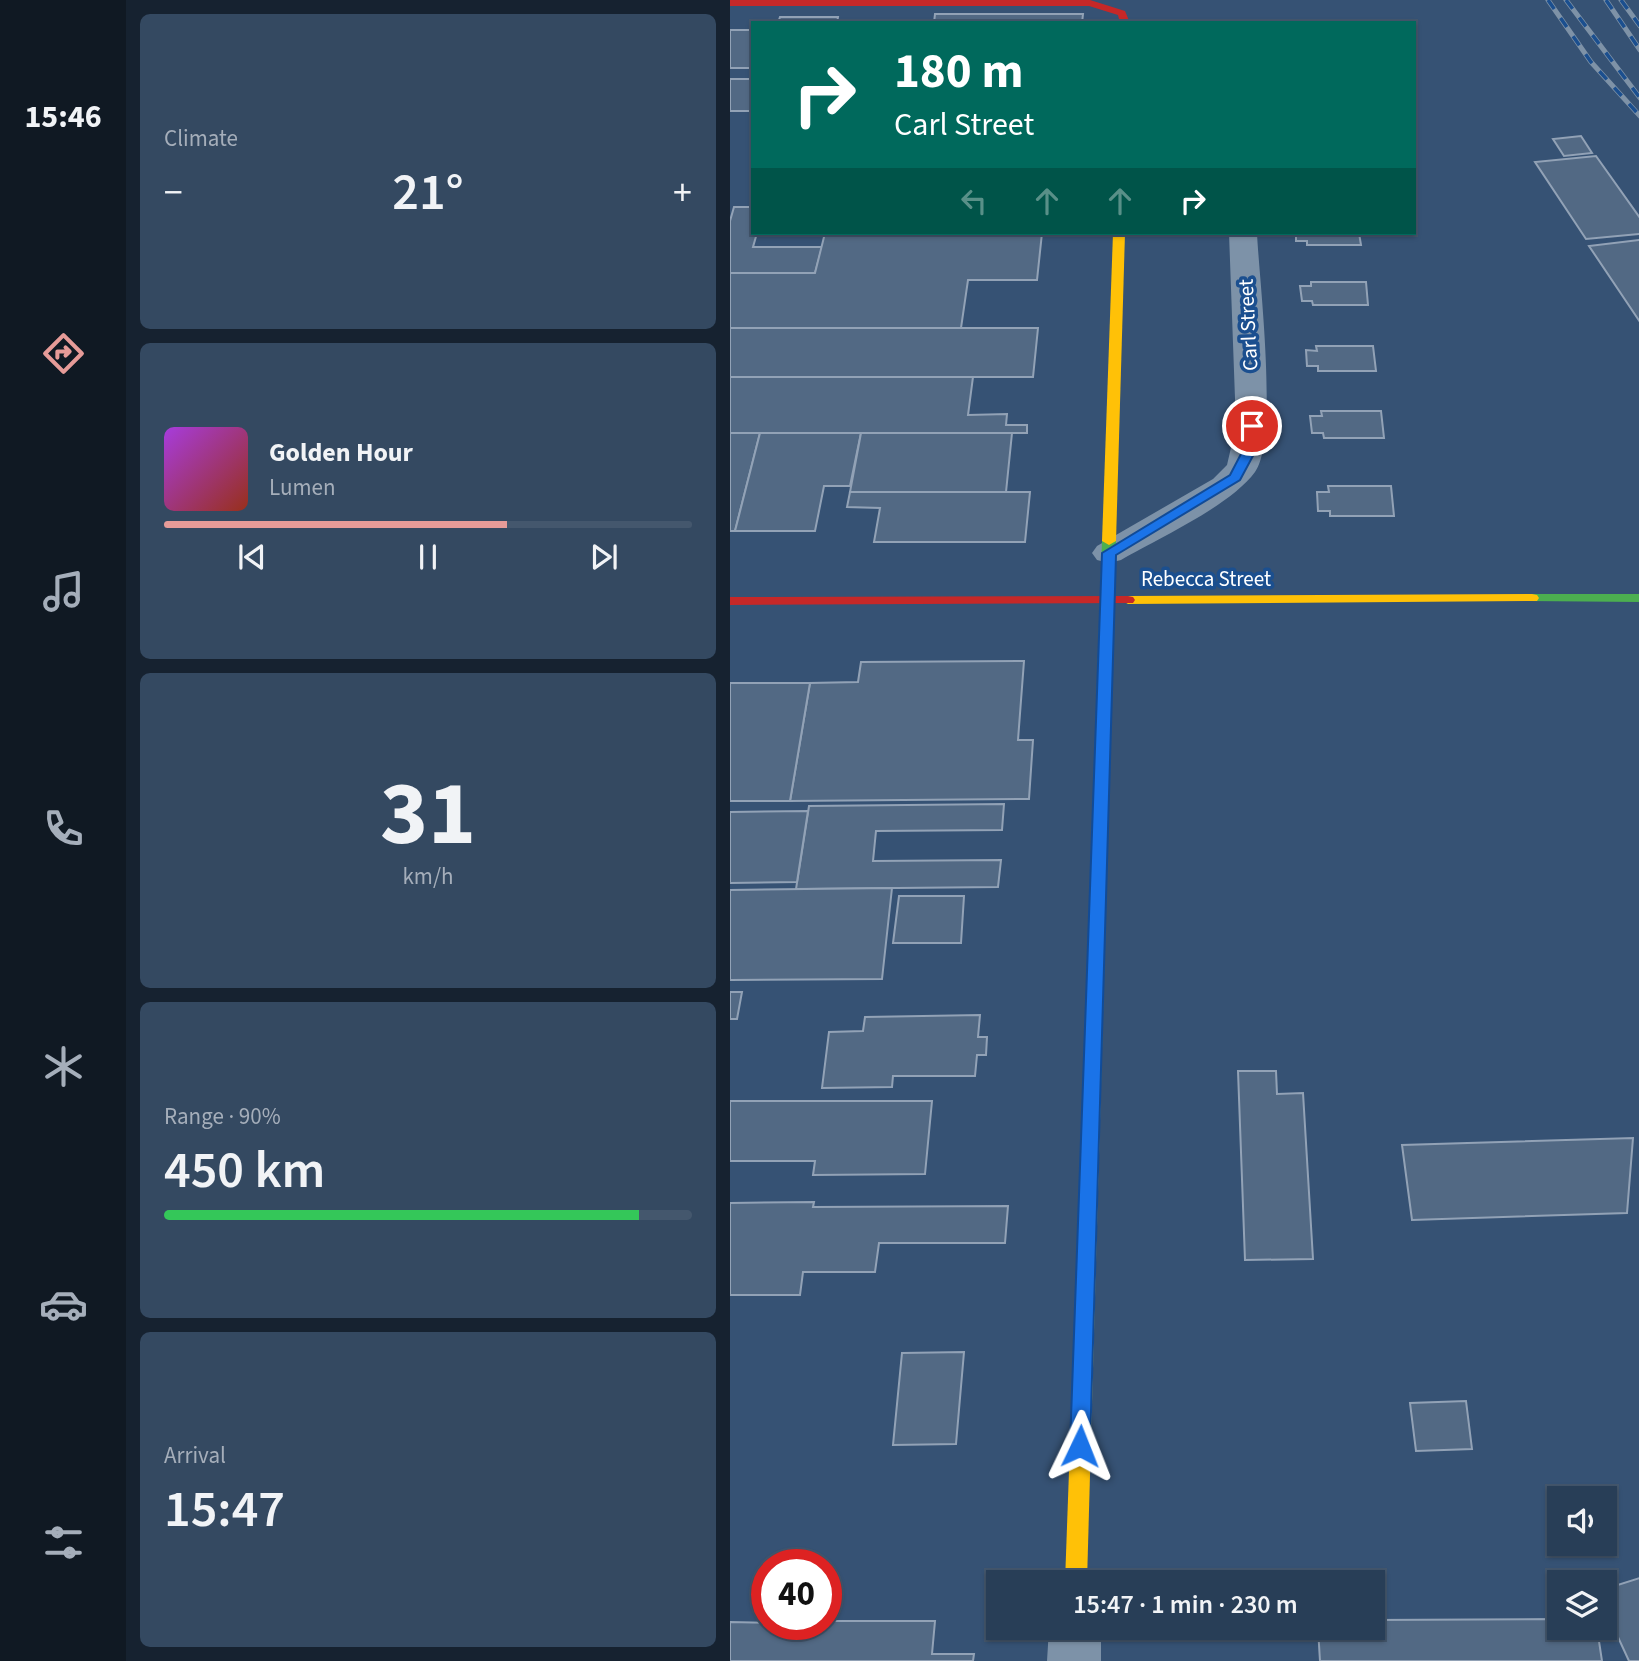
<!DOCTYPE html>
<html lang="en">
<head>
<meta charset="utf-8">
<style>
	body { margin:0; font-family:"Source Sans 3",sans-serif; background:#344961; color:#f1f3f6; height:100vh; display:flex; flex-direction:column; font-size:26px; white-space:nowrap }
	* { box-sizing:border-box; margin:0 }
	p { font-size:23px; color:#a5aeba }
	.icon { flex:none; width:38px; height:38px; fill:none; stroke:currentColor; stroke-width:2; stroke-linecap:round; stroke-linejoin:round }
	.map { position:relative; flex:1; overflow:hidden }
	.side { display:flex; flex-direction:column; gap:14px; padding:14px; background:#162230; width:604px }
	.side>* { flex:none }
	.hud { position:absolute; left:21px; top:21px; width:665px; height:214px; border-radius:0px; box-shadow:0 2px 5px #0004,0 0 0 2px #44576d; background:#00695c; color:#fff; overflow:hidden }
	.buttons { position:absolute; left:817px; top:1486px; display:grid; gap:14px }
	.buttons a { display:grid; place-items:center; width:70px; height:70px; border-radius:0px; background:#283e57; box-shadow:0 2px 5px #0004,0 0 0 2px #44576d; font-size:35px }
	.speed { position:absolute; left:21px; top:1549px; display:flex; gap:14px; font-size:35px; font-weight:700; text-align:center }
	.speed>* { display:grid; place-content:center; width:91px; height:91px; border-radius:50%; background:#283e57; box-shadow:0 2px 5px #0004,0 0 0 2px #44576d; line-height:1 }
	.speed .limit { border:10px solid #d22; background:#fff; color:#111 }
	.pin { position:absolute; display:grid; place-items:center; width:60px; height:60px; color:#fff; margin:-30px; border:4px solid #fff; border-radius:50%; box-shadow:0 2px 7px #0007 }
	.me { position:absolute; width:77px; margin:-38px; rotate:2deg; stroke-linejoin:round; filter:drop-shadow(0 0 5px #0008) }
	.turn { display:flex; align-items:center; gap:24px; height:147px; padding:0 28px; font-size:32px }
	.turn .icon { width:91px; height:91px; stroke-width:2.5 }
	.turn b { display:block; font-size:49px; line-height:60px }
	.lanes { display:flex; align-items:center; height:66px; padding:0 28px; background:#0003; justify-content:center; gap:35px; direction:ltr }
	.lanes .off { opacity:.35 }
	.big { font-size:52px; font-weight:600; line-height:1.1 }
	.side .card { flex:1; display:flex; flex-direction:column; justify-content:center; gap:10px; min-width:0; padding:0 24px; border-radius:10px; background:#344961 }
	.side .dial { align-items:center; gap:0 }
	.dial b { font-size:91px; line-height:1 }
	.song { display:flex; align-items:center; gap:21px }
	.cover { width:84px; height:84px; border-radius:10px; background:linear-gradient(135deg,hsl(280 70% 55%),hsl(10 70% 35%)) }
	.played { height:7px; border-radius:4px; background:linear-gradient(90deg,#e69b98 65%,#44576d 65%) }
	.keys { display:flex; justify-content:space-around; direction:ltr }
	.heat { display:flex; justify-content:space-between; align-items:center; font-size:38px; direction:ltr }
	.charge { height:10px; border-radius:5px; background:linear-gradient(90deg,#34c759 90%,#44576d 0) }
	.trip { position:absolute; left:256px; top:1570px; width:399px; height:70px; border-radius:0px; background:#283e57; box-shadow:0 2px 5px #0004,0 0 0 2px #44576d; font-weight:600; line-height:70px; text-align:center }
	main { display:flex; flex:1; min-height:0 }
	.tab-bar { display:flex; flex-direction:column; width:126px; justify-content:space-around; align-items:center; background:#101923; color:#a5aeba }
	.tab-bar .icon { width:49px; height:49px }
	.tab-bar .current { color:#e69b98 }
	.tab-bar b { font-size:32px; color:#f1f3f6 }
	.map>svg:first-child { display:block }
	.building { fill:#526984; stroke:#92a2b6; stroke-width:2 }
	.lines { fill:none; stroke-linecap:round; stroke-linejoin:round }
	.street { fill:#7d92a8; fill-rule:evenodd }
	.fast { fill:#4caf50; fill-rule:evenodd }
	.slow { fill:#ffc107; fill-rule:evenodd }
	.jam { fill:#c62828; fill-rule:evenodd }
	.rail-casing { stroke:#7e92a7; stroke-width:5 }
	.rail { stroke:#1b4f8f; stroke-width:3.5; stroke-dasharray:11; stroke-linecap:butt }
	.route { fill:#1a73e8; stroke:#114b97; stroke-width:2 }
	.labels { text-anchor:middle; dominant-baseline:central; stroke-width:7; stroke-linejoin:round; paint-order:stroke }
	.street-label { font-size:21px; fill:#fff; stroke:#1b4f8f }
</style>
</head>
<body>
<main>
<nav class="tab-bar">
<b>15:46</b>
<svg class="icon current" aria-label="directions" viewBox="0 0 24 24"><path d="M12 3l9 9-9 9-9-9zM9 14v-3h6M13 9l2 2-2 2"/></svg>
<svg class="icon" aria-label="music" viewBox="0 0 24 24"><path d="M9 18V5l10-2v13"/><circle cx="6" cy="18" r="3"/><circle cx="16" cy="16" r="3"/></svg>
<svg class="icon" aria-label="phone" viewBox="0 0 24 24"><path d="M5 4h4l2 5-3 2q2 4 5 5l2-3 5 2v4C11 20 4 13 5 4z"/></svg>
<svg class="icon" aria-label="climate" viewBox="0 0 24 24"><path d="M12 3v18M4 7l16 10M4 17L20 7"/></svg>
<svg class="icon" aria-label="car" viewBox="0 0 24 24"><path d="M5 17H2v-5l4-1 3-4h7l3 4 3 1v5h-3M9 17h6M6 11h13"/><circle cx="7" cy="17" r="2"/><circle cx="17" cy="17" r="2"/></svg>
<svg class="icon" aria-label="filters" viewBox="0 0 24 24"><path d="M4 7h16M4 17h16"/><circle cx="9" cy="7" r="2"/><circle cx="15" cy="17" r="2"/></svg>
</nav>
<section class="side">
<div class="card"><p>Climate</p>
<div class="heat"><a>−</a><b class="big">21°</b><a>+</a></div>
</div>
<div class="card">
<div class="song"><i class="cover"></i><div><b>Golden Hour</b><p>Lumen</p></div></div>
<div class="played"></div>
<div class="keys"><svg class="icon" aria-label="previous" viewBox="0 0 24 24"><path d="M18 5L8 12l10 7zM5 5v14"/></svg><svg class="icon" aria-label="pause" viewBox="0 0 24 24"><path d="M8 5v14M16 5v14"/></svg><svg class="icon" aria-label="next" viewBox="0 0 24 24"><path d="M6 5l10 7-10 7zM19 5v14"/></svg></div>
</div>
<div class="card dial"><b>31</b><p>km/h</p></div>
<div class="card"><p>Range · 90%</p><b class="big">450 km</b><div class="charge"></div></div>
<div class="card"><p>Arrival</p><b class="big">15:47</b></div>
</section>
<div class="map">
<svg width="910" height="1661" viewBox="0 0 910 1661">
	<rect width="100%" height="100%" fill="#365274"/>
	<g class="building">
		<polygon points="205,14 353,14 352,23 204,23"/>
		<polygon points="50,17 108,17 107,23 48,23"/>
		<polygon points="145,21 204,21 204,23"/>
		<rect x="0" y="30" width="23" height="38"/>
		<rect x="0" y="79" width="23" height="32"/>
		<polygon points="851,136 862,153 834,156 823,139"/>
		<polygon points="866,156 910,218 910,234 856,239 805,162"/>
		<polygon points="4,207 23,207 23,233 27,233 23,247 92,247 85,273 0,273 0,221"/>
		<polygon points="95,233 312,233 307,280 238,280 231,328 0,328 0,273 85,273"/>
		<polygon points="566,233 629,233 631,245 577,245 577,241 566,241"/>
		<polygon points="910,240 910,322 859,246"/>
		<polygon points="581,282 636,282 638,305 583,305 582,301 572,301 570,286 581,286"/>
		<polygon points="0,328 308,328 303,377 0,377"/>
		<polygon points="586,346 643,346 646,371 588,371 588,366 577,366 576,350 587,351"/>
		<polygon points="0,377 243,377 238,415 277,414 276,425 297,425 297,433 0,433"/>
		<polygon points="591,411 651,411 654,438 594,438 593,433 582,433 580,416 592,416"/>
		<polygon points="0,433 30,433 5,531 0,531"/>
		<polygon points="30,433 131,433 120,486 94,486 85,531 5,531"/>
		<polygon points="131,433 282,433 276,492 120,492"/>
		<polygon points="598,486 661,486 664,516 600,516 600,511 588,511 587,492 599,492"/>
		<polygon points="120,492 300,492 295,542 144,542 150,508 117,507"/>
		<polygon points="294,661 288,740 303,740 299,799 60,801 80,683 128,682 131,662"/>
		<polygon points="0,683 80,683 60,801 0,801"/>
		<polygon points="274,804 272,830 146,831 143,861 271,860 268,887 66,889 79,806"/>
		<polygon points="78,811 67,882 0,883 0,812"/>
		<polygon points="162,888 152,979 0,980 0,890"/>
		<polygon points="169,896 234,896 231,943 163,943"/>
		<polygon points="0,992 12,992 7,1019 0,1019"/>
		<polygon points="250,1015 248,1037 257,1037 256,1055 247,1055 245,1076 163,1076 162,1087 92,1088 99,1032 133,1031 135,1017"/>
		<polygon points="508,1071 546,1071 547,1094 573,1093 583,1259 515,1260"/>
		<polygon points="0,1101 202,1101 195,1174 83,1175 85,1161 0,1161"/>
		<polygon points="903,1138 897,1213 682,1220 672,1145"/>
		<polygon points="84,1202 83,1207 278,1206 275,1243 149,1243 145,1272 73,1272 70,1295 0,1295 0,1203"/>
		<polygon points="234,1352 226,1444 163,1445 172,1353"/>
		<polygon points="736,1401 742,1449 686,1451 680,1403"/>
		<polygon points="910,1578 910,1661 899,1661 875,1609 875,1589"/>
		<polygon points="830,1619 830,1628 867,1628 872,1661 590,1661 588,1628 642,1628 642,1620"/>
		<polygon points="96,1621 205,1621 202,1654 244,1654 243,1661 0,1661 0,1622 96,1624"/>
	</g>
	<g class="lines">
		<g class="street">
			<path d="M 499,233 L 527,233 C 529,279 549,440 525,472 C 500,506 429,538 391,560 L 379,563 L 367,560 L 362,553 L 367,546 L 483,479 L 497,465 L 506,426 Z"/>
			<polygon points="319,1628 371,1628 371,1661 317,1661"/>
		</g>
		<g class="fast">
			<polygon points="379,537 386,541 371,1085 368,1090 362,1092 356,1090 353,1085 372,541"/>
			<polygon points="802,594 910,594 910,602 797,601 795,598 797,595"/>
		</g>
		<g class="slow">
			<polygon points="383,233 395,233 386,541 379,545 372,541"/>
			<polygon points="802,594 807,595 809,598 807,601 398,604 391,600 398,596"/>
			<polygon points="362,1078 368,1080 371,1085 357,1582 335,1582 353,1085 356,1080"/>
		</g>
		<g class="jam">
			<polygon points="0,0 360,0 395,11 400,23 390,23 388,15 359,6 0,6"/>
			<polygon points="398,596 403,597 405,600 403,603 0,605 0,597"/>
		</g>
		<g class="rail-casing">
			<g id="rail">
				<polyline points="818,0 861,62 910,116"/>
				<polyline points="836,0 910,98"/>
				<polyline points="876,0 910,50"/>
				<polyline points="891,0 910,26"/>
			</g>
		</g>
		<use href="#rail" class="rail"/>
	</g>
	<polygon class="route" points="522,422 529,426 524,454 510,480 386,555 360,1446 357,1452 350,1455 343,1452 340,1446 372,553 500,475 511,454 516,426"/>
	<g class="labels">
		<g class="street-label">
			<text transform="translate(518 325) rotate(-93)">Carl Street</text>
			<text x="476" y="579">Rebecca Street</text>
		</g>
	</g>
</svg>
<div class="buttons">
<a><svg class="icon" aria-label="sound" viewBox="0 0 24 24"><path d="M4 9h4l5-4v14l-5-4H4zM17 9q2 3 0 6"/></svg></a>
<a><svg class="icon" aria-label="layers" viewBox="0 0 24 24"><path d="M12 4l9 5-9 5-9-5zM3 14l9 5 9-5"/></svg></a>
</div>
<div class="speed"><div class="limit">40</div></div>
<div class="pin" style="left:522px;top:426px;background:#d93025"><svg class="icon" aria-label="arrive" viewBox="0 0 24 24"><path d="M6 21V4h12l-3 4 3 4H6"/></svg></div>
<svg class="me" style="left:350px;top:1446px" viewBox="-20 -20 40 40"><path d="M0-17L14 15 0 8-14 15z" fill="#1a73e8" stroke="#fff" stroke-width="4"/></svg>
<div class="trip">15:47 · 1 min · 230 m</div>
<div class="hud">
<div class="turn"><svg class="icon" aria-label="right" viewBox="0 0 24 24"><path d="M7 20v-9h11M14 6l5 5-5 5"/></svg><div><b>180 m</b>Carl Street</div></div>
<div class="lanes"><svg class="icon off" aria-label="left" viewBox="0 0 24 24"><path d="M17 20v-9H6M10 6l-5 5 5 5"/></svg><svg class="icon off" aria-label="ahead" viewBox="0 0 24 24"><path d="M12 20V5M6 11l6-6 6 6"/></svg><svg class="icon off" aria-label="ahead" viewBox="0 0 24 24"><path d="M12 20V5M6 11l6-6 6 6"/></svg><svg class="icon" aria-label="right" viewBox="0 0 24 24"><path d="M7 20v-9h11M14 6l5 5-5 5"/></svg></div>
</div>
</div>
</main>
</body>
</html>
